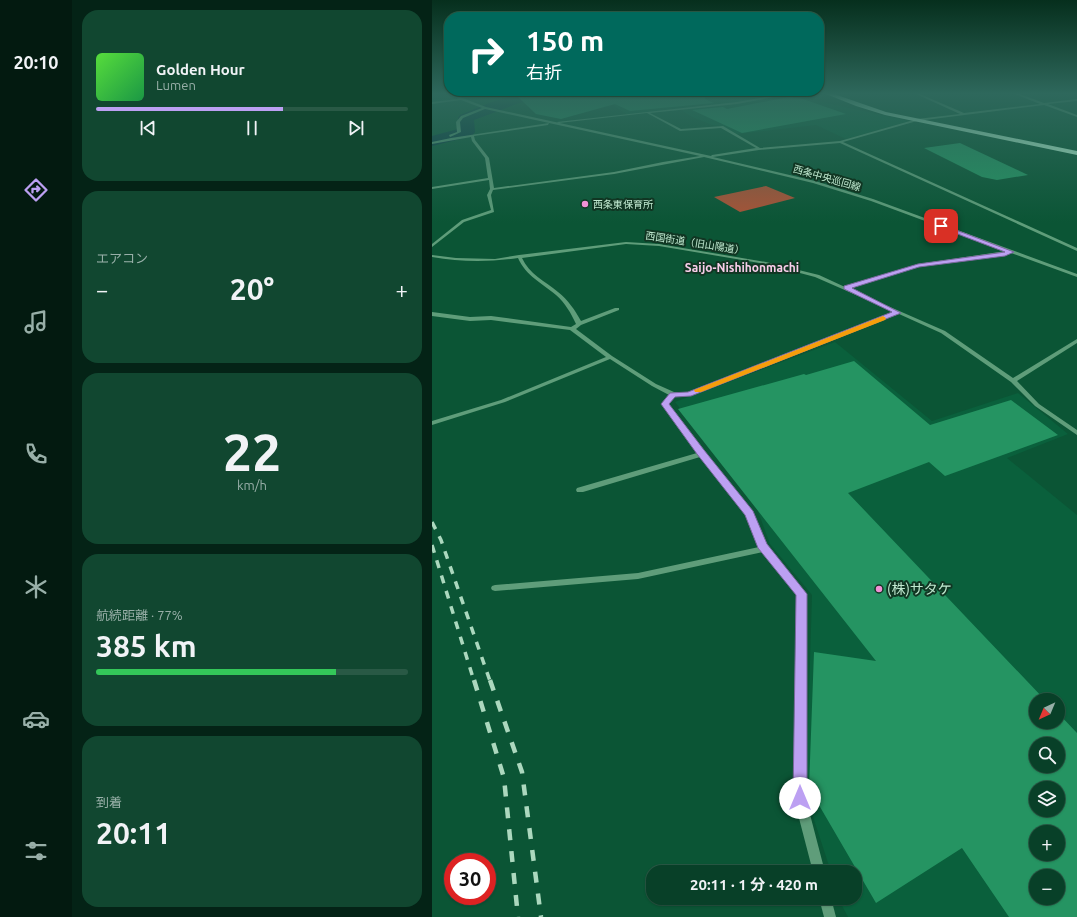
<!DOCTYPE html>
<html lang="ja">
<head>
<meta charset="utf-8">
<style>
	body { margin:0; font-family:Ubuntu,"Noto Sans JP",sans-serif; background:#114730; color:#f1f3f6; height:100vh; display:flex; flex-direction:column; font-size:15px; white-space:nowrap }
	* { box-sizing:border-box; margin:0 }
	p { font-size:13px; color:#98afa8 }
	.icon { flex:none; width:22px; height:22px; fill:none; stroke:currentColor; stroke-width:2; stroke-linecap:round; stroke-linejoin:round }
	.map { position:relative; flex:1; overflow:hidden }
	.sheet { display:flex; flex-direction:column; gap:10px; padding:10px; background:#042316; width:360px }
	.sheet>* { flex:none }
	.guide { position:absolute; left:12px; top:12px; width:380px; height:84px; border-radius:16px; box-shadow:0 1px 3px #0004,0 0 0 1px #295945; background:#00695c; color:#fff; overflow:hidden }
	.needle { width:26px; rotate:224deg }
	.controls { position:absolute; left:597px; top:693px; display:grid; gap:8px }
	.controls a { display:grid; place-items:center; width:36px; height:36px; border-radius:50%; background:#084028; box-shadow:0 1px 3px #0004,0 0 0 1px #295945; font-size:20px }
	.speed { position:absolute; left:12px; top:853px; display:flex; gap:8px; font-size:20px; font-weight:700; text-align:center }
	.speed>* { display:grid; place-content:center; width:52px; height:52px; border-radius:50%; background:#084028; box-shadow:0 1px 3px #0004,0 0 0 1px #295945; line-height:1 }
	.speed .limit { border:6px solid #d22; background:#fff; color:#111 }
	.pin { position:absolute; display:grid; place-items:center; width:34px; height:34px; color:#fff; margin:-17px; border-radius:8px; box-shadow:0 2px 6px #0006 }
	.me { position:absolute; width:44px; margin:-22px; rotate:0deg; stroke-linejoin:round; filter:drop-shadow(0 0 3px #0008) }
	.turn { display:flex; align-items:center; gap:14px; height:84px; padding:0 16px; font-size:18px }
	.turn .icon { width:52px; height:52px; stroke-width:2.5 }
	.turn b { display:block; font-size:28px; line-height:34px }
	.big { font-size:30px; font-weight:700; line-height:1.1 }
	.sheet .card { flex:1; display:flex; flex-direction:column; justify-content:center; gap:6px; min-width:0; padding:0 14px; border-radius:16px; background:#114730 }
	.sheet .dial { align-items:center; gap:0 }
	.dial b { font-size:52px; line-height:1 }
	.song { display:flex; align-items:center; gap:12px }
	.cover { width:48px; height:48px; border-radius:6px; background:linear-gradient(135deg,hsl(110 70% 55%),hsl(140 70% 35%)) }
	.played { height:4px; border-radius:2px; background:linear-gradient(90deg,#bca0f2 60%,#295945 60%) }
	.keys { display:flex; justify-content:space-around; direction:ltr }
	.heat { display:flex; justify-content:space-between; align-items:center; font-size:22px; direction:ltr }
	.charge { height:6px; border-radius:3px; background:linear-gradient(90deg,#34c759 77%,#295945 0) }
	.trip { position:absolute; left:214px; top:865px; width:216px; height:40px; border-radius:16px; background:#084028; box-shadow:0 1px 3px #0004,0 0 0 1px #295945; font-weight:700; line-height:40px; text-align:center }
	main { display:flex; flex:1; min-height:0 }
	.menu { display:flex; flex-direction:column; width:72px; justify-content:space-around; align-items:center; background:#031a10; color:#98afa8 }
	.menu .icon { width:28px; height:28px }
	.menu .selected { color:#bca0f2 }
	.menu b { font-size:18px; color:#f1f3f6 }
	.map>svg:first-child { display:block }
	.built { fill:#0a603c; fill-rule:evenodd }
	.green { fill:#ab5336 }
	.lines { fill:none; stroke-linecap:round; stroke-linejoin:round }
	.river { fill:#07343f; fill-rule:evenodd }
	.building { fill:#259462; fill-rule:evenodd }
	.minor { fill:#5f9d7a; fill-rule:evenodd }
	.highway { fill:#c2fbda; fill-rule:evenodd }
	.rail-far1 { stroke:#acd8be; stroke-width:3.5; stroke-dasharray:8 8; stroke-linecap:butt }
	.rail { stroke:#acd8be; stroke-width:4.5; stroke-dasharray:11 11; stroke-linecap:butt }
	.route { fill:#bca0f2; stroke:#7a689d }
	.slow { fill:#f59e0b }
	.poi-dot { fill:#f291d6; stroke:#113623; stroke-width:1.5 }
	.labels { text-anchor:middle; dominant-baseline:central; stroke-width:4; stroke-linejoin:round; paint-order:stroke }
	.far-street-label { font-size:10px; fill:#c0e9d0; stroke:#113623 }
	.far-poi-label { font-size:10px; fill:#c0e9d0; stroke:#113623; text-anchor:start }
	.far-quarter-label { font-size:12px; font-weight:bold; fill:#f8ceea; stroke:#113623 }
	.near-poi-label { font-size:14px; fill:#c0e9d0; stroke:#113623; text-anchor:start }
</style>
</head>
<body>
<main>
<nav class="menu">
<b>20:10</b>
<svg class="icon selected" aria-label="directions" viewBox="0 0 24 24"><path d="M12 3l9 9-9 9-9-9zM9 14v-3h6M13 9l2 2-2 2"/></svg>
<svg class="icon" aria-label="music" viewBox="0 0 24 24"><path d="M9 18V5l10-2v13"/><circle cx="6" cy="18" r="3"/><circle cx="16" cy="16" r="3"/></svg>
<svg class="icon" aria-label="phone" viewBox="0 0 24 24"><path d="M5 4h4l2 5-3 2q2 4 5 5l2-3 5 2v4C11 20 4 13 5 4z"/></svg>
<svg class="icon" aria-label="climate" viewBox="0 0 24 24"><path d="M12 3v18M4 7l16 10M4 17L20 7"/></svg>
<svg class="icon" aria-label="car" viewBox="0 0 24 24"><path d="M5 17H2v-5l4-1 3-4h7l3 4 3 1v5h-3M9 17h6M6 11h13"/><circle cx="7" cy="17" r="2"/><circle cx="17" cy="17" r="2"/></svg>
<svg class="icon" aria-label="filters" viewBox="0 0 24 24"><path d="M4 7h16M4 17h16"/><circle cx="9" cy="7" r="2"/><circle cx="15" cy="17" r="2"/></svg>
</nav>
<section class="sheet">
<div class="card">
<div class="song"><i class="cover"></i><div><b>Golden Hour</b><p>Lumen</p></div></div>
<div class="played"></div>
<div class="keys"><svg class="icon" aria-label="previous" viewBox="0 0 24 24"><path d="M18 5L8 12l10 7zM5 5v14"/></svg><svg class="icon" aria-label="pause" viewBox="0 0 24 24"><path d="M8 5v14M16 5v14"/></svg><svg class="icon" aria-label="next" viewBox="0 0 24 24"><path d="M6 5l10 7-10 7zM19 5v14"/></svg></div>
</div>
<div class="card"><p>エアコン</p>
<div class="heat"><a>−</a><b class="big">20°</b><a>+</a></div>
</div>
<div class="card dial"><b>22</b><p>km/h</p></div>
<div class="card"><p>航続距離 · 77%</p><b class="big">385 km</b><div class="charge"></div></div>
<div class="card"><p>到着</p><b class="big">20:11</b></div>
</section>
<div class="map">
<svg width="645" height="917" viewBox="0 0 645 917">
	<rect width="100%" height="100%" fill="#0b5535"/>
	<g class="built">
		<polygon points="0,94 100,94 0,103"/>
		<polygon points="168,94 363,94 363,96 477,121 414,139 384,125 305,134 289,126 280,125 260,117 249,110 196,115 173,100"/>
		<path d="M 403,342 L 500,421 L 586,393 L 636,434 L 575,458 L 645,515 L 645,917 L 416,917 L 407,900 L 407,898 L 423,898 L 423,872 L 399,872 L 374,795 L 380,595 L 338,544 L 324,506 L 243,402 ZM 604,700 L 626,700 L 626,722 L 604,722 ZM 604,744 L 626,744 L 626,766 L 604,766 ZM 604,788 L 626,788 L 626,810 L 604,810 ZM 604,832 L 626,832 L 626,854 L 604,854 ZM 604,876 L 626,876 L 626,898 L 604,898 Z"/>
	</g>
	<polygon class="green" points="334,186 363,198 308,212 282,197"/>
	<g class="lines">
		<polygon class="river" points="85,94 118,94 116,97 87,103 42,120 43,132 40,136 0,146 0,136 26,129 26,118 28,115 57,103"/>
	</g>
	<g class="building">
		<polygon points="83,94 272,94 273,99 282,103 198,111 183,104 129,119 104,114"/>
		<polygon points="357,97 371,99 414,114 310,133 260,110 291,107 295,109"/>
		<polygon points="528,143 596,175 565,180 550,177 492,148"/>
		<path d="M 422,361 L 498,425 L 579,400 L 626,435 L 513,476 L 497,462 L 416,493 L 613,700 L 604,700 L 604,722 L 626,722 L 626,713 L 645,733 L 645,917 L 577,917 L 530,848 L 444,903 L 377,788 L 382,652 L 444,661 L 246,409 L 372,374 L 374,375 ZM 604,744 L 626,744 L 626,766 L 604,766 ZM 604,788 L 626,788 L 626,810 L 604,810 ZM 604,832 L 626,832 L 626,854 L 604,854 ZM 604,876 L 626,876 L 626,898 L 604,898 Z"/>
	</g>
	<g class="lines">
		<g class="minor">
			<path d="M 15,94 L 20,94 L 54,107 L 279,156 L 280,155 L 324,148 L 289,128 L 248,131 L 215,113 L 127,123 L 125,122 L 305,102 L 350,94 L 358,94 L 305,104 L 218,113 L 249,129 L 291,126 L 328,148 L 408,141 L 485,119 L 528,114 L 484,94 L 488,94 L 532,113 L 608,104 L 583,94 L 588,94 L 612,103 L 645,99 L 645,101 L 616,104 L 645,115 L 645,117 L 612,105 L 485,121 L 411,142 L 645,248 L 645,251 L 408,143 L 327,150 L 281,157 L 383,181 L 441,199 L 645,274 L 645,277 L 579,253 L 487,266 L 417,289 L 513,331 L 581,378 L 645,339 L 645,343 L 585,381 L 607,404 L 645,430 L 645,435 L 603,406 L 579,382 L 509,333 L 467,314 L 259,395 L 243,396 L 236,404 L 270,450 L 320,512 L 333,544 L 373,594 L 374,799 L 393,872 L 381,872 L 362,799 L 365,595 L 331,552 L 206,579 L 63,591 L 60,590 L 59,588 L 60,586 L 63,585 L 206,573 L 327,547 L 314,515 L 268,457 L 151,492 L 145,492 L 144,490 L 145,488 L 265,453 L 230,404 L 237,395 L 220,386 L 178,359 L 73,402 L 0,425 L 0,421 L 69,400 L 174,357 L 138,330 L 59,320 L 38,321 L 0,316 L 0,312 L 38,317 L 59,316 L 139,327 L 144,324 C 139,313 133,303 124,295 C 110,283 94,276 86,258 C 57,262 29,262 0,257 L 0,255 L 24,258 L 63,259 L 87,255 L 194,242 L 227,244 L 334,262 L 387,275 L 413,287 L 486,264 L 574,251 L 439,201 L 381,183 L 272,157 L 182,174 L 61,190 L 59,195 L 62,212 L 32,222 L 0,247 L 0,244 L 30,220 L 59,210 L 55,195 L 58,189 L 57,180 L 0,189 L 0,187 L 56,178 L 53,158 L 40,141 L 39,137 L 0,144 L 0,142 L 19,138 L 117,123 L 116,125 L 42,136 L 43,140 L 57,158 L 62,188 L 182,172 L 231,162 L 268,156 L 53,109 L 31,118 L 28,122 L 29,132 L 18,137 L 17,135 L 25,132 L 24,122 L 29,116 L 50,108 L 29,100 L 0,104 L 0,102 L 27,99 ZM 194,244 L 227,246 L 334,264 L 383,277 L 463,312 L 256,392 L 242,392 L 224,384 L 180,356 L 144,329 L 149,325 L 187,310 L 187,308 L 183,308 L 149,321 C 143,310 136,300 126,292 C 113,281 97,274 90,258 Z"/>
			<polygon points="387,898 399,898 404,917 392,917"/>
		</g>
		<polygon class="highway" points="394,94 402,94 454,112 645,151 645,155 453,115 424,106"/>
		<g class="rail-far1">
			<polyline points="0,522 9,540 58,681"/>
			<polyline points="0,545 42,681"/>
		</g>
		<g class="rail">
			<polyline points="42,680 72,778 86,917"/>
			<polyline points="58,680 90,772 109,917"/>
		</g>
	</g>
	<linearGradient id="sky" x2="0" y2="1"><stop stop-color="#062f1d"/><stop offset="0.42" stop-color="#2e685c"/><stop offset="1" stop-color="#2e685c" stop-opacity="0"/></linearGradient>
	<rect width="645" height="223" fill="url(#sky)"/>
	<polygon class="route" points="507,225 511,225 582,252 573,256 487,267 420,288 469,313 259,396 243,397 237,404 272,450 321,511 335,544 375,594 375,798 373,804 368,806 363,804 361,798 364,595 326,548 313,515 265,454 229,404 238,393 256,392 460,312 412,289 412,286 486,264 573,252 507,227"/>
	<polygon class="slow" points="451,316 454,318 453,320 269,392 263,392 262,390"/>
	<g class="poi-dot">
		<circle cx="153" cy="204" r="4"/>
		<circle cx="447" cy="589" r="4"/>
	</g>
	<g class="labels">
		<g class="far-street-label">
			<text transform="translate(395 178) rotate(16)">西条中央巡回線</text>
			<text transform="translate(263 243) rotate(9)">西国街道（旧山陽道）</text>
		</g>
		<g class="far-poi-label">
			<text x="161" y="204">西条東保育所</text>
		</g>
		<g class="far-quarter-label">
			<text x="310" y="267">Saijo-Nishihonmachi</text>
		</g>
		<g class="near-poi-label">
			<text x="455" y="589">(株)サタケ</text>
		</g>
	</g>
</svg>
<div class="controls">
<a><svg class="needle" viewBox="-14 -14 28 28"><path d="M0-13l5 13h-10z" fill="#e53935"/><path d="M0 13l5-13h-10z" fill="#98afa8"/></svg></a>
<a><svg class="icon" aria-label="search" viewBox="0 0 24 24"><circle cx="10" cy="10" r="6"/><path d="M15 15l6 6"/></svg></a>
<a><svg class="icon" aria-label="layers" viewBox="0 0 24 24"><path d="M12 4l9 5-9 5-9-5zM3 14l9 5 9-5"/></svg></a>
<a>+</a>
<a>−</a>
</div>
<div class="speed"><div class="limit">30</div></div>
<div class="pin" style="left:509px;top:226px;background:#d93025"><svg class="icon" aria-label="arrive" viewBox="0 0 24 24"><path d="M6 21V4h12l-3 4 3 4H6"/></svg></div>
<svg class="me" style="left:368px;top:798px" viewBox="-20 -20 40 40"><circle r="19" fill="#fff"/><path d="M0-13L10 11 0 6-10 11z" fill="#bca0f2"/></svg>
<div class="trip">20:11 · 1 分 · 420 m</div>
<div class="guide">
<div class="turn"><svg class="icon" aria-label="right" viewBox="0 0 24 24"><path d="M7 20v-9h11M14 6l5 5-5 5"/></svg><div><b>150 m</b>右折</div></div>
</div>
</div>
</main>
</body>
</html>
